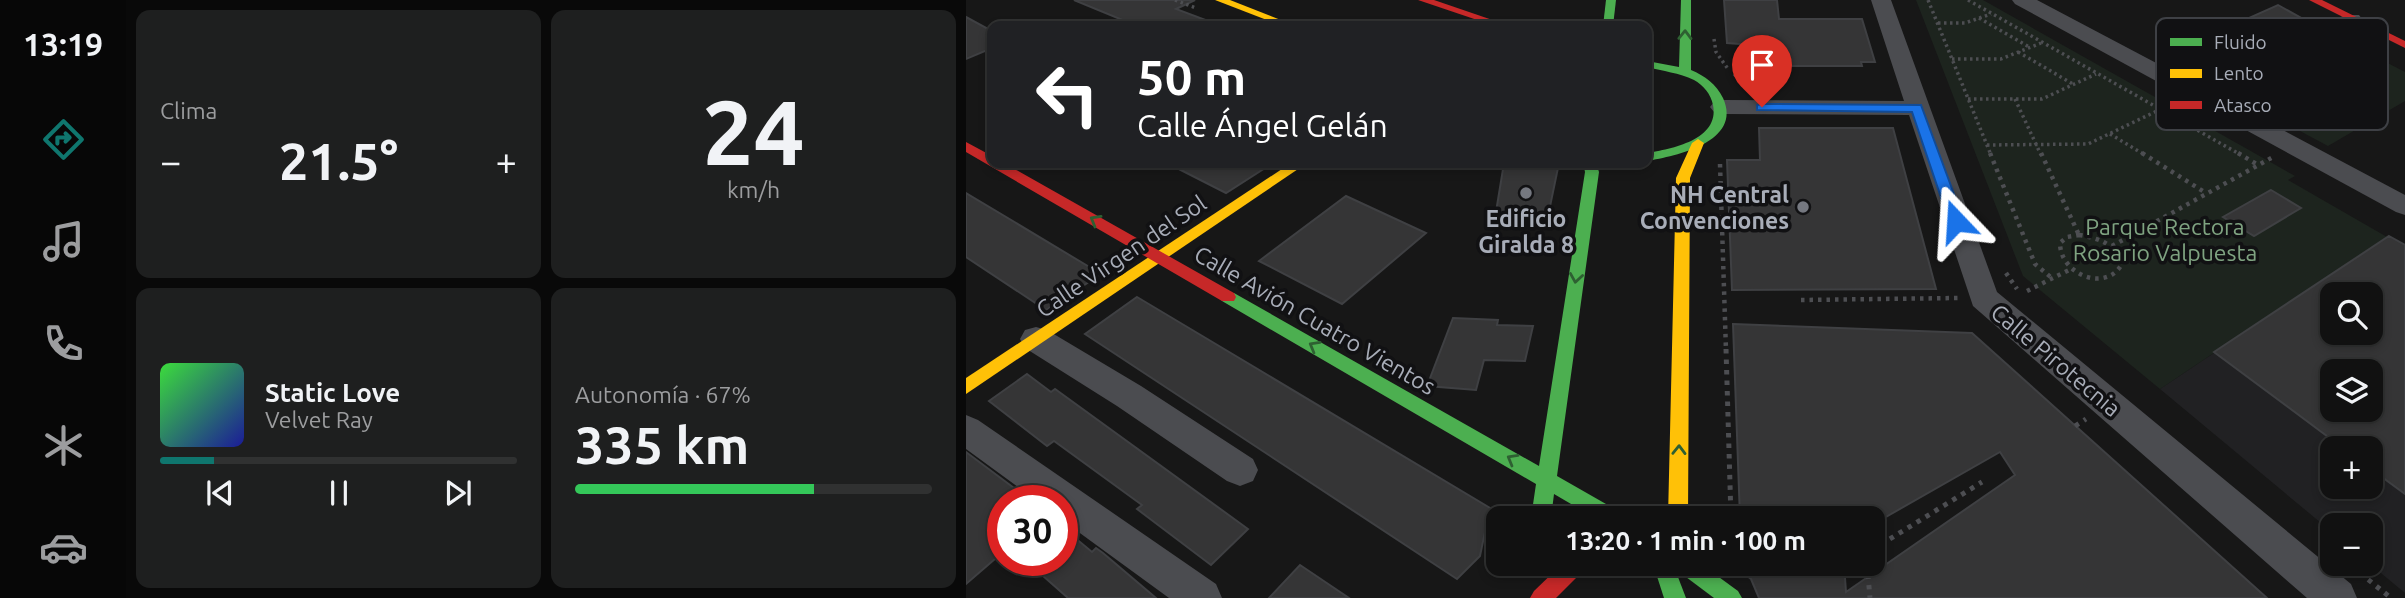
<!DOCTYPE html>
<html lang="es">
<head>
<meta charset="utf-8">
<style>
	body { margin:0; font-family:Ubuntu,sans-serif; background:#1e1f1f; color:#f1f3f6; height:100vh; display:flex; flex-direction:column; font-size:26px; white-space:nowrap }
	* { box-sizing:border-box; margin:0 }
	p { font-size:23px; color:#9c9d9f }
	.icon { flex:none; width:38px; height:38px; fill:none; stroke:currentColor; stroke-width:2; stroke-linecap:round; stroke-linejoin:round }
	.map { position:relative; flex:1; overflow:hidden }
	.panel { display:flex; flex-direction:column; gap:10px; padding:10px; background:#090909; width:840px }
	.panel>* { flex:none }
	.top-card { position:absolute; left:21px; top:21px; width:665px; height:147px; border-radius:14px; box-shadow:0 4px 10px #0003,0 0 0 2px #303131; background:#202124; color:#fff; overflow:hidden }
	.tools { position:absolute; left:1354px; top:282px; display:grid; gap:14px }
	.tools a { display:grid; place-items:center; width:63px; height:63px; border-radius:14px; background:#111; box-shadow:0 4px 10px #0003,0 0 0 2px #303131; font-size:35px }
	.speed { position:absolute; left:21px; top:485px; display:flex; gap:14px; font-size:35px; font-weight:700; text-align:center }
	.speed>* { display:grid; place-content:center; width:91px; height:91px; border-radius:50%; background:#111; box-shadow:0 4px 10px #0003,0 0 0 2px #303131; line-height:1 }
	.speed .limit { border:10px solid #d22; background:#fff; color:#111 }
	.pin { position:absolute; display:grid; place-items:center; width:60px; height:60px; color:#fff; margin:-72px -30px; border-radius:50% 50% 50% 0; rotate:-45deg; box-shadow:0 0 7px #0007 }
	.pin .icon { rotate:45deg }
	.me { position:absolute; width:77px; margin:-38px; rotate:340deg; stroke-linejoin:round; filter:drop-shadow(0 0 5px #0008) }
	.turn { display:flex; align-items:center; gap:24px; height:147px; padding:0 35px; font-size:32px }
	.turn .icon { width:91px; height:91px; stroke-width:2.5 }
	.turn b { display:block; font-size:49px; line-height:60px }
	.big { font-size:52px; font-weight:600; line-height:1.1 }
	.panel .tile { flex:1; display:flex; flex-direction:column; justify-content:center; gap:10px; min-width:0; padding:0 24px; border-radius:14px; background:#1e1f1f }
	.panel .dial { align-items:center; gap:0 }
	.dial b { font-size:91px; line-height:1 }
	.song { display:flex; align-items:center; gap:21px }
	.cover { width:84px; height:84px; border-radius:10px; background:linear-gradient(135deg,hsl(120 70% 55%),hsl(240 70% 35%)) }
	.played { height:7px; border-radius:4px; background:linear-gradient(90deg,#0f766e 15%,#303131 15%) }
	.keys { display:flex; justify-content:space-around; direction:ltr }
	.heat { display:flex; justify-content:space-between; align-items:center; font-size:38px; direction:ltr }
	.charge { height:10px; border-radius:5px; background:linear-gradient(90deg,#34c759 67%,#303131 0) }
	.panel .tiles { flex:1; display:grid; gap:10px; grid-template-columns:repeat(2,1fr) }
	.trip { position:absolute; left:520px; top:506px; width:399px; height:70px; border-radius:14px; background:#111; box-shadow:0 4px 10px #0003,0 0 0 2px #303131; font-weight:600; line-height:70px; text-align:center }
	main { display:flex; flex:1; min-height:0 }
	.tab-bar { display:flex; flex-direction:column; width:126px; justify-content:space-around; align-items:center; background:#070707; color:#9c9d9f }
	.tab-bar .icon { width:49px; height:49px }
	.tab-bar .active { color:#0f766e }
	.tab-bar b { font-size:32px; color:#f1f3f6 }
	.map>svg:first-child { display:block }
	.built { fill:#212123; fill-rule:evenodd }
	.green { fill:#1d241e }
	.building { fill:#353536; stroke:#3f4043; stroke-width:2; fill-rule:evenodd }
	.lines { fill:none; stroke-linecap:round; stroke-linejoin:round }
	.path-far2 { stroke:#4d4e52; stroke-width:3.5; stroke-dasharray:2.5 3.5; stroke-linecap:butt }
	.path-far1 { stroke:#4d4e52; stroke-width:4.5; stroke-dasharray:3.5 5; stroke-linecap:butt }
	.path { stroke:#4d4e52; stroke-width:5; stroke-dasharray:4.5 6; stroke-linecap:butt }
	.street { fill:#4b4c50; fill-rule:evenodd }
	.fast { fill:#4caf50; fill-rule:evenodd }
	.slow { fill:#ffc107; fill-rule:evenodd }
	.jam { fill:#c62828; fill-rule:evenodd }
	.oneway { stroke:#2e6032 }
	.route { fill:#1a73e8; stroke:#114b97; stroke-width:2 }
	.poi-dot { fill:#757880; stroke:#111113; stroke-width:2.5 }
	.labels { text-anchor:middle; dominant-baseline:central; stroke-width:7; stroke-linejoin:round; paint-order:stroke }
	.poi-label { font-size:23px; font-weight:bold; fill:#a8adb8; stroke:#111113; text-anchor:end }
	.park-label { font-size:23px; fill:#7fa381; stroke:#111113 }
	.street-label { font-size:23px; fill:#a8adb8; stroke:#111113 }
	.key { fill:#111113; stroke:#3e4045; stroke-width:2 }
	.key-label { font-size:19px; fill:#a8adb8 }
</style>
</head>
<body>
<main>
<nav class="tab-bar">
<b>13:19</b>
<svg class="icon active" aria-label="directions" viewBox="0 0 24 24"><path d="M12 3l9 9-9 9-9-9zM9 14v-3h6M13 9l2 2-2 2"/></svg>
<svg class="icon" aria-label="music" viewBox="0 0 24 24"><path d="M9 18V5l10-2v13"/><circle cx="6" cy="18" r="3"/><circle cx="16" cy="16" r="3"/></svg>
<svg class="icon" aria-label="phone" viewBox="0 0 24 24"><path d="M5 4h4l2 5-3 2q2 4 5 5l2-3 5 2v4C11 20 4 13 5 4z"/></svg>
<svg class="icon" aria-label="climate" viewBox="0 0 24 24"><path d="M12 3v18M4 7l16 10M4 17L20 7"/></svg>
<svg class="icon" aria-label="car" viewBox="0 0 24 24"><path d="M5 17H2v-5l4-1 3-4h7l3 4 3 1v5h-3M9 17h6M6 11h13"/><circle cx="7" cy="17" r="2"/><circle cx="17" cy="17" r="2"/></svg>
</nav>
<section class="panel">
<div class="tiles">
<div class="tile"><p>Clima</p>
<div class="heat"><a>−</a><b class="big">21.5°</b><a>+</a></div>
</div>
<div class="tile dial"><b>24</b><p>km/h</p></div>
<div class="tile">
<div class="song"><i class="cover"></i><div><b>Static Love</b><p>Velvet Ray</p></div></div>
<div class="played"></div>
<div class="keys"><svg class="icon" aria-label="previous" viewBox="0 0 24 24"><path d="M18 5L8 12l10 7zM5 5v14"/></svg><svg class="icon" aria-label="pause" viewBox="0 0 24 24"><path d="M8 5v14M16 5v14"/></svg><svg class="icon" aria-label="next" viewBox="0 0 24 24"><path d="M6 5l10 7-10 7zM19 5v14"/></svg></div>
</div>
<div class="tile"><p>Autonomía · 67%</p><b class="big">335 km</b><div class="charge"></div></div>
</div>
</section>
<div class="map">
<svg width="1439" height="598" viewBox="0 0 1439 598">
	<rect width="100%" height="100%" fill="#171717"/>
	<path class="built" d="M 1423,236 L 1439,245 L 1439,593 L 1404,564 L 1405,525 L 1367,525 L 1367,533 L 1194,389 ZM 1367,294 L 1405,294 L 1405,332 L 1367,332 ZM 1367,371 L 1405,371 L 1405,410 L 1367,410 ZM 1367,448 L 1405,448 L 1405,486 L 1367,486 Z"/>
	<g class="green">
		<polygon points="950,0 1017,0 1329,176 1322,180 1421,237 1194,389 1057,276"/>
		<polygon points="1383,43 1439,72 1439,101 1362,146 1272,98"/>
	</g>
	<g class="building">
		<polygon points="108,0 229,0 210,9 250,24 250,26 171,26"/>
		<polygon points="758,0 811,0 813,19 896,19 909,62 895,62 896,66 777,66 774,44 761,43"/>
		<polygon points="1312,5 1337,19 1222,72 1195,57"/>
		<polygon points="0,17 26,31 26,48 0,59"/>
		<polygon points="793,128 927,128 970,289 766,290 761,160 794,160"/>
		<polygon points="201,163 307,163 260,193"/>
		<polygon points="538,163 593,163 582,216 529,218"/>
		<polygon points="1305,190 1335,208 1288,236 1257,217"/>
		<polygon points="0,193 135,274 80,310 0,257"/>
		<polygon points="380,196 460,233 376,304 293,261"/>
		<path d="M 1423,236 L 1439,245 L 1439,494 L 1405,469 L 1405,448 L 1377,448 L 1248,352 ZM 1367,294 L 1405,294 L 1405,332 L 1367,332 ZM 1367,371 L 1405,371 L 1405,410 L 1367,410 Z"/>
		<polygon points="171,297 524,508 514,556 491,579 119,334"/>
		<polygon points="487,318 532,320 531,325 567,326 559,361 518,360 510,390 461,386"/>
		<polygon points="767,324 1006,333 1301,598 793,598 785,579 776,572 775,564 878,564 880,592 1049,475 1034,452 918,518 774,518"/>
		<polygon points="61,374 85,392 89,389 282,529 245,565 171,509 176,505 88,441 81,446 23,401"/>
		<polygon points="0,452 64,500 37,500 37,552 0,584"/>
		<polygon points="96,527 126,552 130,548 137,553 190,598 102,598 59,560 96,560"/>
		<polygon points="334,565 383,598 303,598"/>
	</g>
	<g class="lines">
		<g class="path-far2">
			<polyline points="209,0 230,8"/>
			<polyline points="962,0 1025,155"/>
			<polyline points="1002,0 1275,155"/>
			<polyline points="1013,18 1063,47"/>
			<polyline points="972,23 999,23 1025,14"/>
			<polyline points="748,39 750,52 762,69"/>
			<polyline points="1052,52 1107,84"/>
			<polyline points="986,59 1035,59 1075,43"/>
			<polyline points="768,74 782,88"/>
			<polyline points="1002,99 1076,99 1130,74"/>
			<polyline points="1049,99 1075,155"/>
			<polyline points="1144,134 1179,155"/>
			<polyline points="1021,145 1122,144 1193,110"/>
		</g>
		<g class="path-far1">
			<polyline points="1024,153 1069,264 1087,279"/>
			<polyline points="1075,153 1113,235"/>
			<polyline points="1176,153 1240,193"/>
			<polyline points="1272,153 1292,165"/>
			<polyline points="754,164 760,351"/>
			<path d="M 1113,235 C 1133,238 1148,244 1157,262 C 1142,294 1094,275 1094,243 L 1101,237 Z"/>
			<polyline points="1146,246 1307,157"/>
			<polyline points="1040,273 1051,289"/>
			<polyline points="1061,291 1105,269"/>
			<polyline points="835,300 992,298"/>
		</g>
		<g class="path">
			<polyline points="760,349 765,518"/>
			<polyline points="1109,426 1120,419"/>
			<polyline points="906,550 1016,482"/>
			<polyline points="901,564 904,598"/>
			<polyline points="1394,573 1425,598"/>
		</g>
		<g class="street">
			<polygon points="905,0 925,0 1031,292 1385,584 1391,598 1341,598 1007,306 943,115 756,114 748,112 744,107 748,102 756,100 938,101"/>
			<polygon points="1046,0 1071,0 1230,84 1379,15 1393,15 1396,19 1393,23 1247,93 1439,195 1439,215 1430,212 1049,4"/>
			<polygon points="70,327 81,330 175,386 287,459 292,470 287,481 274,486 261,481 151,406 59,348 54,339 59,330"/>
			<polygon points="0,415 12,420 250,584 256,598 203,598 96,520 96,500 70,500 0,449"/>
		</g>
		<g class="fast">
			<polygon points="640,0 650,0 647,26 637,26"/>
			<path d="M 715,0 L 725,0 L 725,70 C 739,76 750,84 757,98 C 777,142 710,156 681,161 L 681,153 C 705,149 754,140 747,105 C 745,94 737,85 728,80 C 713,73 697,71 681,67 L 681,61 L 713,67 Z"/>
			<polygon points="617,163 630,163 633,172 591,476 654,512 657,518 629,518 588,494 585,518 565,518 570,484 256,301 254,297 256,293 268,293 573,466 619,172"/>
			<polygon points="687,564 707,564 720,598 698,598"/>
			<polygon points="709,564 735,564 772,591 776,598 748,598 712,571"/>
		</g>
		<g class="slow">
			<polygon points="249,0 264,0 330,26 316,26"/>
			<polygon points="732,139 738,143 724,178 722,518 702,518 710,178 726,143"/>
			<polygon points="325,163 341,163 0,394 0,378"/>
		</g>
		<g class="jam">
			<polygon points="452,0 468,0 544,26 529,26"/>
			<polygon points="1343,0 1356,0 1439,41 1439,48"/>
			<polygon points="0,142 26,156 26,163 38,163 268,293 270,297 268,301 256,301 24,166 0,152"/>
			<polygon points="596,564 620,564 617,571 590,598 564,598 568,591"/>
		</g>
	</g>
	<defs><path id="oneway-chevron" d="M-2-3.5L2.5 0L-2 3.5" fill="none" stroke-width="1.6" stroke-linecap="round" stroke-linejoin="round" transform="scale(1.75)"/></defs>
	<g class="oneway">
		<use href="#oneway-chevron" transform="translate(719 35) rotate(-89)"/>
		<use href="#oneway-chevron" transform="translate(129 220) rotate(-150)"/>
		<use href="#oneway-chevron" transform="translate(610 278) rotate(99)"/>
		<use href="#oneway-chevron" transform="translate(348 346) rotate(-150)"/>
		<use href="#oneway-chevron" transform="translate(713 450) rotate(-89)"/>
		<use href="#oneway-chevron" transform="translate(546 459) rotate(-150)"/>
	</g>
	<polygon class="route" points="796,104 955,105 998,221 990,226 983,221 946,112 791,110 791,105"/>
	<g class="poi-dot">
		<circle cx="560" cy="193" r="7"/>
		<circle cx="837" cy="207" r="7"/>
	</g>
	<g class="labels">
		<g class="poi-label">
			<text x="823" y="194">NH Central<tspan x="823" dy="26">Convenciones</tspan></text>
			<text x="560" y="218" text-anchor="middle">Edificio<tspan x="560" dy="26">Giralda 8</tspan></text>
		</g>
		<g class="park-label">
			<text x="1199" y="226">Parque Rectora<tspan x="1199" dy="26">Rosario Valpuesta</tspan></text>
		</g>
		<g class="street-label">
			<text transform="translate(155 256) rotate(-34)">Calle Virgen del Sol</text>
			<text transform="translate(349 320) rotate(30)">Calle Avión Cuatro Vientos</text>
			<text transform="translate(1090 360) rotate(40)">Calle Pirotecnia</text>
		</g>
	</g>
	<rect x="1190" y="18" width="232" height="112" rx="10" class="key"/>
	<rect x="1204" y="38" width="32" height="8" fill="#4caf50"/>
	<rect x="1204" y="69" width="32" height="9" fill="#ffc107"/>
	<rect x="1204" y="101" width="32" height="8" fill="#c62828"/>
	<g class="key-label">
		<text x="1248" y="49">Fluido</text>
		<text x="1248" y="80">Lento</text>
		<text x="1248" y="112">Atasco</text>
	</g>
</svg>
<div class="tools">
<a><svg class="icon" aria-label="search" viewBox="0 0 24 24"><circle cx="10" cy="10" r="6"/><path d="M15 15l6 6"/></svg></a>
<a><svg class="icon" aria-label="layers" viewBox="0 0 24 24"><path d="M12 4l9 5-9 5-9-5zM3 14l9 5 9-5"/></svg></a>
<a>+</a>
<a>−</a>
</div>
<div class="speed"><div class="limit">30</div></div>
<div class="pin" style="left:796px;top:107px;background:#d93025"><svg class="icon" aria-label="arrive" viewBox="0 0 24 24"><path d="M6 21V4h12l-3 4 3 4H6"/></svg></div>
<svg class="me" style="left:990px;top:221px" viewBox="-20 -20 40 40"><path d="M0-17L14 15 0 8-14 15z" fill="#1a73e8" stroke="#fff" stroke-width="4"/></svg>
<div class="trip">13:20 · 1 min · 100 m</div>
<div class="top-card">
<div class="turn"><svg class="icon" aria-label="left" viewBox="0 0 24 24"><path d="M17 20v-9H6M10 6l-5 5 5 5"/></svg><div><b>50 m</b>Calle Ángel Gelán</div></div>
</div>
</div>
</main>
</body>
</html>
